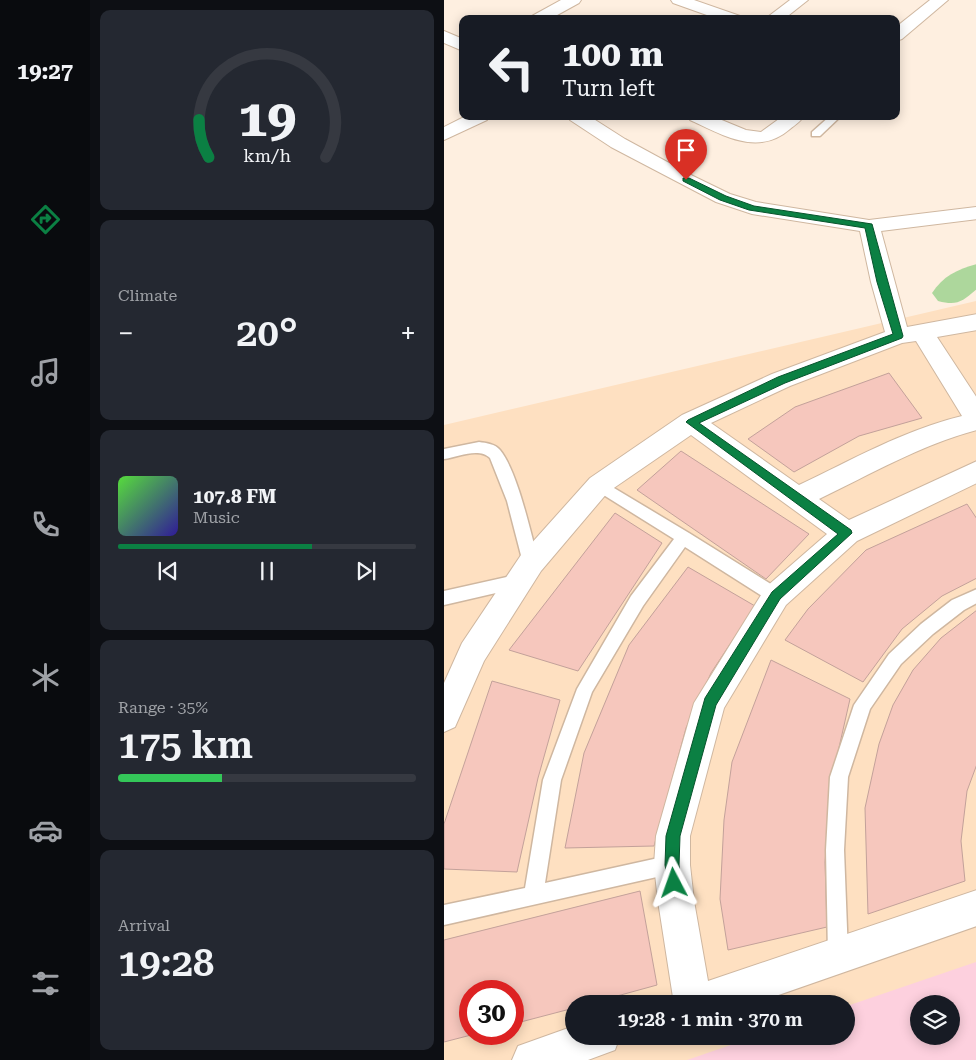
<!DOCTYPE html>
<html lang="en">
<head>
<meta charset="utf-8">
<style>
	body { margin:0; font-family:"Roboto Serif",serif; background:#242831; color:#f1f3f6; height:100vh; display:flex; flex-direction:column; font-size:19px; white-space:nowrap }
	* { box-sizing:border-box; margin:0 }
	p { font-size:16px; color:#9ea1a6 }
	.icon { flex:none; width:28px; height:28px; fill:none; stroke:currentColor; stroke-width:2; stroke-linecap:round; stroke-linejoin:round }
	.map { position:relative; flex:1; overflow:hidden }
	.side { display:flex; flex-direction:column; gap:10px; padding:10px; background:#0d0f14; width:354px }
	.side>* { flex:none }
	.banner { position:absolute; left:15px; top:15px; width:441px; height:105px; border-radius:10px; box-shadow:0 2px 12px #0003; background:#171b24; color:#f1f3f6; overflow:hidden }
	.fabs { position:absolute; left:466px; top:995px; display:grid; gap:10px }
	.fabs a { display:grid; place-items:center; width:50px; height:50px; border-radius:50%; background:#171b24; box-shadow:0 2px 12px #0003; font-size:25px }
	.speed { position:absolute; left:15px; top:980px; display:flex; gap:10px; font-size:25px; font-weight:700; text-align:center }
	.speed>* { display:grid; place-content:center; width:65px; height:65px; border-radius:50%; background:#171b24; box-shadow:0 2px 12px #0003; line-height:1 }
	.speed .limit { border:8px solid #d22; background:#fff; color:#111 }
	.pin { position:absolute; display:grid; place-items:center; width:42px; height:42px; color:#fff; margin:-51px -21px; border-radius:50% 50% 50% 0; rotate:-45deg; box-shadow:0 0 5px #0007 }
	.pin .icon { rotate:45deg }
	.me { position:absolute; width:55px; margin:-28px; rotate:356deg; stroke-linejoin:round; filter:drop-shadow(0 0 4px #0008) }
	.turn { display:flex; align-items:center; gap:18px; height:105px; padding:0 20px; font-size:22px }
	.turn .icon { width:65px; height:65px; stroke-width:2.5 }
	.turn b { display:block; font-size:35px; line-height:42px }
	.big { font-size:38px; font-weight:600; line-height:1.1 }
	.side .widget { flex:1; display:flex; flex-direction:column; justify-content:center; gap:8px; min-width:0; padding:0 18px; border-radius:10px; background:#242831 }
	.side .dial { align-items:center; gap:0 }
	.dial svg { height:130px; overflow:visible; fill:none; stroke:#363941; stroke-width:7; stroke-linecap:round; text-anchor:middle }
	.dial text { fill:#f1f3f6; stroke:none }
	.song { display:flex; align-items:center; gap:15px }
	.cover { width:60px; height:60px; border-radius:8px; background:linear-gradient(135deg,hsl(110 70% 55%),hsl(250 70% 35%)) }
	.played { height:5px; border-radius:2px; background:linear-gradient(90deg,#0b8043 65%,#363941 65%) }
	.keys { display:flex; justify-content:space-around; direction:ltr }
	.heat { display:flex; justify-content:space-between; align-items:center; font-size:28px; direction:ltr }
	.charge { height:8px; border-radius:4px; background:linear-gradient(90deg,#34c759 35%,#363941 0) }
	.trip { position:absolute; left:121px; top:995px; width:290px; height:50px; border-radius:25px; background:#171b24; box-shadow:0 2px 12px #0003; font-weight:600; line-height:50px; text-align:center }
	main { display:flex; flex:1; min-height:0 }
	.dock { display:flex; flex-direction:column; width:90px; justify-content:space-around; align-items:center; background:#090b0e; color:#9ea1a6 }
	.dock .icon { width:35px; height:35px }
	.dock .selected { color:#0b8043 }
	.dock b { font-size:22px; color:#f1f3f6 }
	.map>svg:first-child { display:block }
	.built { fill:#fee0c1; fill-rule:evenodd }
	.green { fill:#fdd0de; fill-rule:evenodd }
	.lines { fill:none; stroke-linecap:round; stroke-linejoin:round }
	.river { fill:#add79c; fill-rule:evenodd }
	.building { fill:#f6c7bd; stroke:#c3a19a }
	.service-casing { stroke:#cfb7a0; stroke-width:3 }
	.minor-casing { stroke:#cfb7a0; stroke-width:2 }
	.service { fill:#fff; fill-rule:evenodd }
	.minor { fill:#fff; fill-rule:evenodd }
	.route { fill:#0b8043; stroke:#07532c }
</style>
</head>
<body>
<main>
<nav class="dock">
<b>19:27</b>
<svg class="icon selected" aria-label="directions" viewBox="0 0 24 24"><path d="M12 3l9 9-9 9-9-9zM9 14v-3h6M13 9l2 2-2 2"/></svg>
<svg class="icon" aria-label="music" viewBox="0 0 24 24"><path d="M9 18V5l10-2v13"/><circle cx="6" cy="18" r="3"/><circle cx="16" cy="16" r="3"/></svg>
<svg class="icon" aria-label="phone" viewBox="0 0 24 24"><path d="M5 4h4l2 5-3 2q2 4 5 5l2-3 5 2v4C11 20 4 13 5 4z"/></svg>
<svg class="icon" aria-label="climate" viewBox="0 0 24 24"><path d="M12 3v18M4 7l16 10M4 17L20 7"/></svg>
<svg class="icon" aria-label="car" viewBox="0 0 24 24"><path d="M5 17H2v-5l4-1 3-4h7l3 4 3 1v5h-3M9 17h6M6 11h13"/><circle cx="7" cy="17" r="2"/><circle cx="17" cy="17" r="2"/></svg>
<svg class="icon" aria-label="filters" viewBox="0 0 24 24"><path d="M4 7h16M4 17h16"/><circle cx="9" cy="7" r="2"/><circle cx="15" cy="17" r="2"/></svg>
</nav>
<section class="side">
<div class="widget dial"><svg viewBox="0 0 100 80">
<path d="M14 69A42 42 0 1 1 86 69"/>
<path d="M14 69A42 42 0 0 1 8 46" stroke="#0b8043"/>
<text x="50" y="56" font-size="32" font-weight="700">19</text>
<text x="50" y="72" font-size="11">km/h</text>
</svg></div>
<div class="widget"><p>Climate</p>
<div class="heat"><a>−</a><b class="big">20°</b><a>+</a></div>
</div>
<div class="widget">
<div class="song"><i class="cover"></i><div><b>107.8 FM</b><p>Music</p></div></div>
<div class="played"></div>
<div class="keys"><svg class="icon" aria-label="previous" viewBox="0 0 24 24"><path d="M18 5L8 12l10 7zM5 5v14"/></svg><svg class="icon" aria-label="pause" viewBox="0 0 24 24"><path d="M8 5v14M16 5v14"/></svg><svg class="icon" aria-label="next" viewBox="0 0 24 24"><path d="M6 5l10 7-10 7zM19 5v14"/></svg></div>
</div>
<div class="widget"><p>Range · 35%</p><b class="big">175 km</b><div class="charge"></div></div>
<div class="widget"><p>Arrival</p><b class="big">19:28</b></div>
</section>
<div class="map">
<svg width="533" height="1060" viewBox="0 0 533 1060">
	<rect width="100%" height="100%" fill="#feefe0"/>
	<path class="built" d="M 532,301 L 532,1060 L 0,1060 L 0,425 ZM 26,991 L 69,991 L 69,1034 L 26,1034 ZM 130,1004 L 402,1004 L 402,1036 L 130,1036 ZM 475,1004 L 508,1004 L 508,1036 L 475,1036 Z"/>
	<path class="green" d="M 532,962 L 532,1060 L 243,1060 L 313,1036 L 402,1036 L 403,1006 ZM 475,1004 L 508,1004 L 508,1036 L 475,1036 Z"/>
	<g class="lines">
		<path class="river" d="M 533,264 L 533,289 C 518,302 513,306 494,301 L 488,293 C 499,276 514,269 533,264 Z"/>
	</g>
	<g class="building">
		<polygon points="445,373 478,418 415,436 350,472 304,439 351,407"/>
		<polygon points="237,451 365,534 322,579 193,490"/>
		<polygon points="523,504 533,519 533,578 498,596 458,629 419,682 341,640 364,609 422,550"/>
		<polygon points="171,513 218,543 134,671 65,650"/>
		<polygon points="244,567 311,606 267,673 242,728 210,846 121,848 140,753 185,645"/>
		<polygon points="533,610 533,764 523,791 517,841 521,881 424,914 421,808 435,744 449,705 469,670 497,638"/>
		<polygon points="327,660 406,699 394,752 386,801 381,862 383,927 284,950 276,899 280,820 288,762"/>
		<polygon points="48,681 116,700 94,778 73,872 0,869 0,824"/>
		<polygon points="196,891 213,985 144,1004 130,1004 130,1008 69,1024 69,991 26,991 26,1034 31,1034 0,1042 0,940"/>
	</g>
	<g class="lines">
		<g class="service-casing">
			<g id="service">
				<polygon points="386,116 397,116 376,136 368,136 368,132"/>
				<path d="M 35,442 C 43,443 51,444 56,450 C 74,472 87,535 95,563 L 92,568 L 87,569 L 82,568 L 79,563 L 63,501 L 46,458 C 35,447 14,457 0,459 L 0,449 Z"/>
				<polygon points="155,479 245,533 338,591 340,596 338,601 332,603 326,601 241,547 199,606 148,692 117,780 101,883 228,855 235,858 238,865 235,872 0,925 0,905 81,888 99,780 133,689 187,596 230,539 150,489 148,485 150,481"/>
				<polygon points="76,574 82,576 84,581 82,586 0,605 0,591"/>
				<polygon points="533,589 533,603 520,610 489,634 457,664 426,709 404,777 400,850 404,955 401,962 394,965 387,962 384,955 382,850 386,777 410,705 445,654 477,624 508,600"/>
			</g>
		</g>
		<g class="minor-casing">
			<g id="minor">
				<polygon points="117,0 137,0 135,3 106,19 86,19 88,16"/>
				<polygon points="227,0 250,0 296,16 298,19 274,19 229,3"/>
				<polygon points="346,0 364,0 340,19 321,19"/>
				<polygon points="486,0 504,0 458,39 452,41 452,27"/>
				<polygon points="0,31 19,39 19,51 0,43"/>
				<polygon points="22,116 46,116 43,120 0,140 0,127"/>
				<path d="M 123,116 L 145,116 L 181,139 L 249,176 L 286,194 L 312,202 L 425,220 L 533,207 L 533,219 L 437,231 L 463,327 L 533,314 L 533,330 L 493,337 L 533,398 L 533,430 C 477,445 427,474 375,499 L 405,520 L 533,461 L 533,483 L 413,541 L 342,605 L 280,708 L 246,836 L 246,865 L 250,901 L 264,981 L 533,890 L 533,926 L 309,1004 L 230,1004 L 214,901 L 210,865 L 212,836 L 250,703 L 322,587 L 383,534 L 247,435 L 164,492 L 97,571 L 40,661 L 11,727 L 0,732 L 0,683 L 18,643 L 77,555 L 146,478 L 238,415 L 328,374 L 441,332 L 427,282 L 416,231 L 308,214 L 272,202 L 167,147 L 126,120 ZM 472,341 L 518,416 C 460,430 408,460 355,485 L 267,423 L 346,386 L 458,343 Z"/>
				<path d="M 243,116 L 268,116 L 302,130 L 317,132 L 339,116 L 360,116 C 356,122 351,125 346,129 C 314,157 279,135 246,120 Z"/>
				<polygon points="130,1026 130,1036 176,1036 171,1050 144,1060 68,1060 74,1046"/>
			</g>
		</g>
		<use href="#service" class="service"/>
		<use href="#minor" class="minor"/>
	</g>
	<polygon class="route" points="239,178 245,178 282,196 310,206 428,224 459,336 458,338 341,383 255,423 407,530 408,533 336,599 272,705 236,836 235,865 237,883 235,888 230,890 225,888 221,865 222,836 261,698 328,592 394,534 242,422 244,420 334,377 449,334 433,282 421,228 305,210 276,200 239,181"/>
</svg>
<div class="fabs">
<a><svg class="icon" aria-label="layers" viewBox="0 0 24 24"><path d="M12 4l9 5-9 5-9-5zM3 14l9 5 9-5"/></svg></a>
</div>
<div class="speed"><div class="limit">30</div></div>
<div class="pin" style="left:242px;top:180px;background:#d93025"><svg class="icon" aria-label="arrive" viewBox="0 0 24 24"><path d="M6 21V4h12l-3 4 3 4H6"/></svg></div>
<svg class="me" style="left:230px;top:883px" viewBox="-20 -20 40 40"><path d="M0-17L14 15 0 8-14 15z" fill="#0b8043" stroke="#fff" stroke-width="4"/></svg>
<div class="trip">19:28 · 1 min · 370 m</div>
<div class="banner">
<div class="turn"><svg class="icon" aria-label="left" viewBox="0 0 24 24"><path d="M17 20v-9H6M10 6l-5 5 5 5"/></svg><div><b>100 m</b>Turn left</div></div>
</div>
</div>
</main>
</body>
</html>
